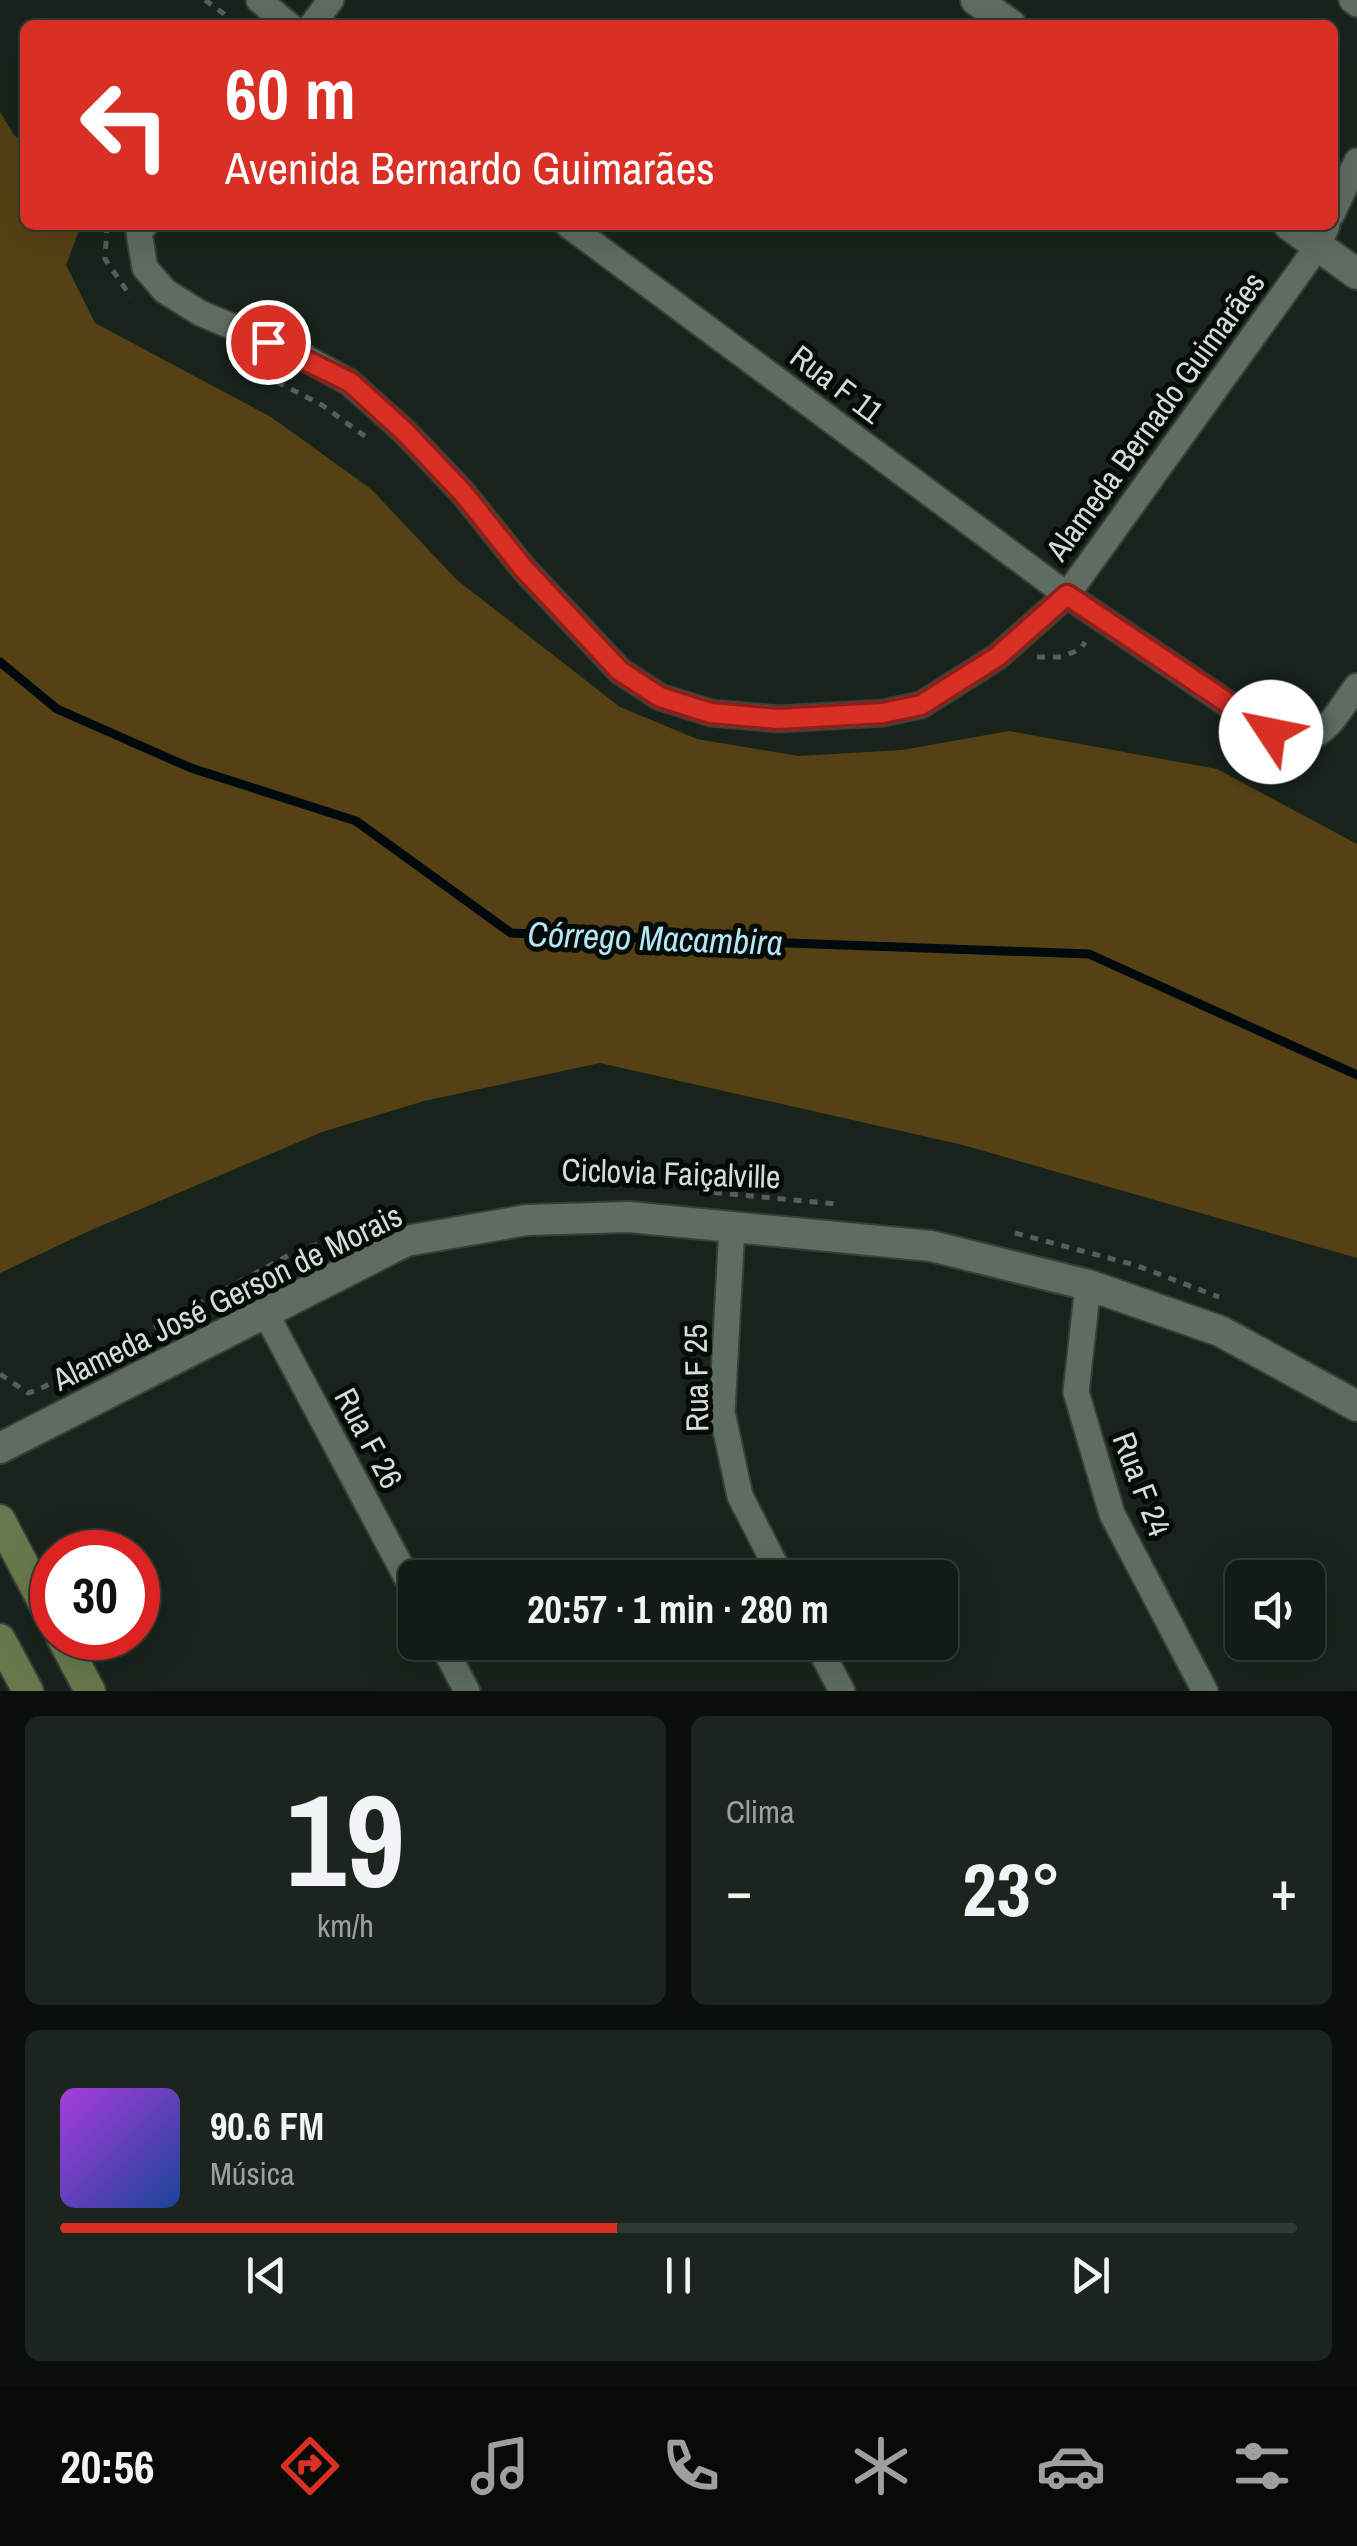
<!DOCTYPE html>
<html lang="pt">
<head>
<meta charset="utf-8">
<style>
	body { margin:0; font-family:"Archivo Narrow",sans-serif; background:#1b241d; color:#f1f3f6; height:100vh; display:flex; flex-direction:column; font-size:38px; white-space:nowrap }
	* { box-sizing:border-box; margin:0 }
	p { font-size:32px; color:#9ca1a0 }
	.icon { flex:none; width:55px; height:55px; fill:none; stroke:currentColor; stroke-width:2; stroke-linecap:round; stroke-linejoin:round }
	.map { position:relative; height:1691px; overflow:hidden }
	.side { display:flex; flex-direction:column; gap:25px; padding:25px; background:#0a0f0b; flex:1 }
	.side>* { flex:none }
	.guide { position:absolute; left:20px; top:20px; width:1318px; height:210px; border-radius:15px; box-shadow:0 10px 40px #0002,0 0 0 2px #313934; background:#d93025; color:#fff; overflow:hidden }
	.controls { position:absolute; left:1225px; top:1560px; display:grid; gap:20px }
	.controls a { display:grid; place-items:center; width:100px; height:100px; border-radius:15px; background:#121b14; box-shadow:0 10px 40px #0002,0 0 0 2px #313934; font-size:50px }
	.speed { position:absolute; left:30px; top:1530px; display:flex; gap:20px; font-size:50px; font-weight:700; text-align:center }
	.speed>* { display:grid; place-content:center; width:130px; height:130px; border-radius:50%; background:#121b14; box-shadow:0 10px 40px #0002,0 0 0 2px #313934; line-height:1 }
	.speed .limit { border:15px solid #d22; background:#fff; color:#111 }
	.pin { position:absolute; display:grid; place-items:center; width:85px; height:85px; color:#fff; margin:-42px; border:5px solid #fff; border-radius:50%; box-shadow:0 2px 10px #0007 }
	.me { position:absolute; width:110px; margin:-55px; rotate:304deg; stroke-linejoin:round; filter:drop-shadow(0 0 8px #0008) }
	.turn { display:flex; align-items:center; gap:35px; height:210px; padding:0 40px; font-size:45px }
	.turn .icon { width:130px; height:130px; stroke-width:2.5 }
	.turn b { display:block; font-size:70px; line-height:85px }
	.big { font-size:75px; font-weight:700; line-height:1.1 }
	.side .card { flex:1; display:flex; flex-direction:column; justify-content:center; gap:15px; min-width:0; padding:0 35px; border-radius:15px; background:#1b241d }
	.side .dial { align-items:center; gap:0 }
	.dial b { font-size:130px; line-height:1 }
	.song { display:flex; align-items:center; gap:30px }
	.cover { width:120px; height:120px; border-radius:15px; background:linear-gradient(135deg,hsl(280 70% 55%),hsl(220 70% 35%)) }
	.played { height:10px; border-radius:5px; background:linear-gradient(90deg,#d93025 45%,#313934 45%) }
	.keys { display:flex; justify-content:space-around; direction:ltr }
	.heat { display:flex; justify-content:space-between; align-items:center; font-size:55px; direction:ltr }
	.side .tiles { flex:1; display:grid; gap:25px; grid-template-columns:1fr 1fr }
	.card:last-child { grid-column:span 2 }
	.trip { position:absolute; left:398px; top:1560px; width:560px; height:100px; border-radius:15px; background:#121b14; box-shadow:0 10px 40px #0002,0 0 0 2px #313934; font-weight:700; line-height:100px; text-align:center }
	.menu { display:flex; height:160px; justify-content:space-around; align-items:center; background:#070b08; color:#9ca1a0 }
	.menu .icon { width:70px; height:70px }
	.menu .on { color:#d93025 }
	.menu b { font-size:45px; color:#f1f3f6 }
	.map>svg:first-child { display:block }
	.forest { fill:#564114 }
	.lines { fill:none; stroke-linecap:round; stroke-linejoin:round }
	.stream { stroke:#00090d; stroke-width:9 }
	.minor-casing { stroke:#363f38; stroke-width:29 }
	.tertiary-casing { stroke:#363f38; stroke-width:34 }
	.secondary-casing { stroke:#363f38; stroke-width:34 }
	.path { stroke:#545f57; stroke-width:5; stroke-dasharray:8 8; stroke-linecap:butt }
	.minor { stroke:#5e6c61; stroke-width:25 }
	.tertiary { stroke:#5e6c61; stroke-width:30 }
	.secondary { stroke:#69784c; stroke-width:30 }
	.route-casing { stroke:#8d1f18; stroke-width:25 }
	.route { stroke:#d93025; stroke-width:18 }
	.labels { text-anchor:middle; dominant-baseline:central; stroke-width:10; stroke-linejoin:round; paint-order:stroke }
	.street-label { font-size:32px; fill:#d4dcd5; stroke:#070b08 }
	.water-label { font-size:35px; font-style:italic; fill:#b3e6f7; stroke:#070b08 }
</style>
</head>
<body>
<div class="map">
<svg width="1357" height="1691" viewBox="0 0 1357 1691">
	<rect width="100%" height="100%" fill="#18241b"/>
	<polygon class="forest" points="0,112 14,135 25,143 25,225 81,225 66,265 95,323 271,417 371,489 457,580 620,707 697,739 799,756 902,750 1009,731 1217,769 1357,844 1357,1258 963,1145 600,1063 424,1101 322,1132 89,1231 0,1273"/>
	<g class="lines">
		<polyline class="stream" points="0,662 57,709 191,768 356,821 511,933 1089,954 1357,1075"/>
		<g class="minor-casing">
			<g id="minor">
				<polyline points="259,0 289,25"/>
				<polyline points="1352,0 1357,4"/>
				<polyline points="312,25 331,0"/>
				<polyline points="1332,214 1357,161"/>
				<polyline points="145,225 139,233 145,268 165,291 200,313 302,356 349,382 405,432 463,493 524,569 620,671 660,697 711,713 779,719 883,713 921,705 997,657 1067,595 1318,246 1327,225"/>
				<path d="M 568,225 L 1067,595 L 1271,733 C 1320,752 1331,721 1357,686"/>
				<polyline points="732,1227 722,1412 740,1496 782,1578"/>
				<polyline points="1088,1285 1076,1392 1112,1514 1205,1691"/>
				<polyline points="265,1312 415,1593"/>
				<polyline points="441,1642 467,1691"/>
				<polyline points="816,1642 842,1691"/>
			</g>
		</g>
		<g class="tertiary-casing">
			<g id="tertiary">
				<polyline points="976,0 1011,25"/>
				<polyline points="1289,225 1357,274"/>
				<polyline points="0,1448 406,1241 527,1220 629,1217 931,1246 1088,1285 1220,1331 1357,1406"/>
			</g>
		</g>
		<g class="secondary-casing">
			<g id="secondary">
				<polyline points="0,1520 52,1619"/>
				<polyline points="62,1638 90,1691"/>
				<polyline points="0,1639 28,1691"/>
			</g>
		</g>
		<g class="path">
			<polyline points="205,0 224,14 233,25"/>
			<polyline points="107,225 105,259 131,297"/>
			<polyline points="234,360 322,405 366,437"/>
			<polyline points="1037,657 1061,657 1081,649 1085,642"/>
			<polyline points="698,1191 837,1204"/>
			<polyline points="1015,1233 1135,1265 1219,1297"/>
			<polyline points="0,1374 28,1393 38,1390 293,1253 357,1230"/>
		</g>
		<use href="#minor" class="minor"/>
		<use href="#tertiary" class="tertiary"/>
		<use href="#secondary" class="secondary"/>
	</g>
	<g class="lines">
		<g class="route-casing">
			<polyline id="route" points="268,342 350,382 405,432 463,493 524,569 620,671 660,697 685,705 711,713 778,719 883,713 921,705 997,657 1067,595 1271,732"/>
		</g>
		<use href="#route" class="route"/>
	</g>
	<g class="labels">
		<g class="street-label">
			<text transform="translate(837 384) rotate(37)">Rua F 11</text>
			<text transform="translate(1155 416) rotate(-54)">Alameda Bernado Guimarães</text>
			<text transform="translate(671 1173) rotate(2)">Ciclovia Faiçalville</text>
			<text transform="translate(227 1297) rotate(-26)">Alameda José Gerson de Morais</text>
			<text transform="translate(696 1378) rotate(-91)">Rua F 25</text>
			<text transform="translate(369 1438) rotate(62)">Rua F 26</text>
			<text transform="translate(1142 1484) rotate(69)">Rua F 24</text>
		</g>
		<g class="water-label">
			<text transform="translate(655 938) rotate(2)">Córrego Macambira</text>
		</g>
	</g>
</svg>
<div class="controls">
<a><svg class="icon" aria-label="sound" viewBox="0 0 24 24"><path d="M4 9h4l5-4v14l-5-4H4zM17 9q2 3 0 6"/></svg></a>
</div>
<div class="speed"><div class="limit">30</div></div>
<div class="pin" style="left:268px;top:342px;background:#d93025"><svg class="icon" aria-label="arrive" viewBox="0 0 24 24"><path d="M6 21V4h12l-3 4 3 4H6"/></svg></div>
<svg class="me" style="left:1271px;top:732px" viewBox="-20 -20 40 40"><circle r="19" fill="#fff"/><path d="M0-13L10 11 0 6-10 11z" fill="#d93025"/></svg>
<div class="trip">20:57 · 1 min · 280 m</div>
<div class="guide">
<div class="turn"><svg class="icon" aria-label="left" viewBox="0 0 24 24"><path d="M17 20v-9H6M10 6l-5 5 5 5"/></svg><div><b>60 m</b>Avenida Bernardo Guimarães</div></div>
</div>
</div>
<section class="side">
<div class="tiles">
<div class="card dial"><b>19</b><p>km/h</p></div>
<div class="card"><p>Clima</p>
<div class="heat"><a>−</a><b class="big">23°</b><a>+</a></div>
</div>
<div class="card">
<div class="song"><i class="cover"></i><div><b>90.6 FM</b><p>Música</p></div></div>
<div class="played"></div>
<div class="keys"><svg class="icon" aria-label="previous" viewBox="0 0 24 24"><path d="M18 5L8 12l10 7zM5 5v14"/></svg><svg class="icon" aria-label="pause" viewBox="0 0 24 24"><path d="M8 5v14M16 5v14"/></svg><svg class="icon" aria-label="next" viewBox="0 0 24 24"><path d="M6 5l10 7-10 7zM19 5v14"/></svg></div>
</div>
</div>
</section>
<nav class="menu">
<b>20:56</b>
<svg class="icon on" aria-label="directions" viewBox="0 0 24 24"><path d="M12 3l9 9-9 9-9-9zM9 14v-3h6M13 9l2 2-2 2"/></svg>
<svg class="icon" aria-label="music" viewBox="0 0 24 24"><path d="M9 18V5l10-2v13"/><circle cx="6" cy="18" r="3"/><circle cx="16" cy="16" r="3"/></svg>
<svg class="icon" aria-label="phone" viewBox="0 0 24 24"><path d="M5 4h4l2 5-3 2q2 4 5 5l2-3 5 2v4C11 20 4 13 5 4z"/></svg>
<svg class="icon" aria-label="climate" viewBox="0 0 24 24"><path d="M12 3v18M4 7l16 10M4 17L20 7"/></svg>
<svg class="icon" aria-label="car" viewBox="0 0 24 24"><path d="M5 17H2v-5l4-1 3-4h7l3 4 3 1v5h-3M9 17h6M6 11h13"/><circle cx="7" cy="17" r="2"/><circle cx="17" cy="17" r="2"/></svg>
<svg class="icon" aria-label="filters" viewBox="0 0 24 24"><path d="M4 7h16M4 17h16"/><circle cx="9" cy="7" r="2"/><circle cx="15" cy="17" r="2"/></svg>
</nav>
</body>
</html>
